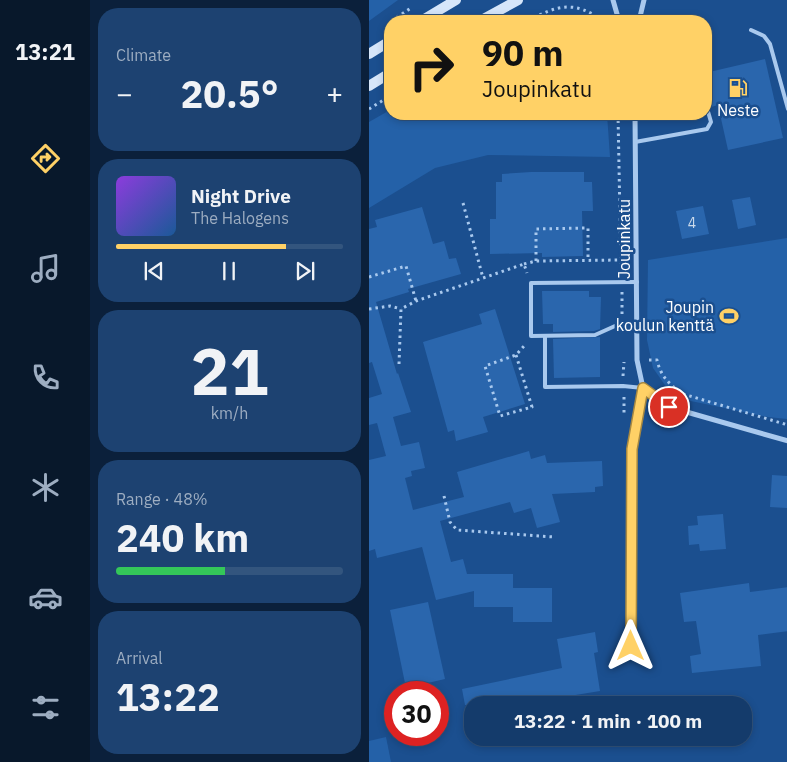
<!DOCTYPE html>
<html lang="en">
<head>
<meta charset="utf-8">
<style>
	body { margin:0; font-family:"IBM Plex Sans",sans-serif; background:#1d4271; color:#f1f3f6; height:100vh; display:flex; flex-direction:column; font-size:19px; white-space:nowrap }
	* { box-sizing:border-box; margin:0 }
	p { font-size:16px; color:#9dadc1 }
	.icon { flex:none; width:28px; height:28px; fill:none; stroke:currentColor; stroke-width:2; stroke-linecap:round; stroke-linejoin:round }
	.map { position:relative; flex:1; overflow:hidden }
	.drawer { display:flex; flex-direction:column; gap:8px; padding:8px; background:#0b203b; width:279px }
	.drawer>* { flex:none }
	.banner { position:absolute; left:15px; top:15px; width:328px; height:105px; border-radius:20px; box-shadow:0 2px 8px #0003,0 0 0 1px #33557e; background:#ffd166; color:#111; overflow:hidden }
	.speed { position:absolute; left:15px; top:681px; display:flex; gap:10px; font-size:25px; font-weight:700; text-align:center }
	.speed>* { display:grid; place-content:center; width:65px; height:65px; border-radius:50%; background:#143b6b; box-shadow:0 2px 8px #0003,0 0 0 1px #33557e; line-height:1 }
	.speed .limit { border:8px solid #d22; background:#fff; color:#111 }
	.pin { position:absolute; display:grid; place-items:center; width:42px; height:42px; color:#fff; margin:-21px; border:2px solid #fff; border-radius:50%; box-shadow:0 1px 5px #0007 }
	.me { position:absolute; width:55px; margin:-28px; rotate:0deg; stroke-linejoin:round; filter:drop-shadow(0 0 4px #0008) }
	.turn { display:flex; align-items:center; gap:18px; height:105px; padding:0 15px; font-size:22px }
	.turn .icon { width:65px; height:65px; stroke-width:2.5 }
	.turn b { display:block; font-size:35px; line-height:42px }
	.big { font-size:38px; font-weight:700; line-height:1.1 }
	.drawer .widget { flex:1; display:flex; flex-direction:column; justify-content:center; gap:8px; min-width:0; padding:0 18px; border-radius:20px; background:#1d4271 }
	.drawer .dial { align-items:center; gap:0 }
	.dial b { font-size:65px; line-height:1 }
	.song { display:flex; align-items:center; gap:15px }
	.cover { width:60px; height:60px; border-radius:8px; background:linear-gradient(135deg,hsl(270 70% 55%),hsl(210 70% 35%)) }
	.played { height:5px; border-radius:2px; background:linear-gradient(90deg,#ffd166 75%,#33557e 75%) }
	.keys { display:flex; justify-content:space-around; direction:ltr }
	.heat { display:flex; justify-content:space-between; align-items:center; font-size:28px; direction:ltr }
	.charge { height:8px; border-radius:4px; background:linear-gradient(90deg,#34c759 48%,#33557e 0) }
	.trip { position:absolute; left:95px; top:696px; width:288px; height:50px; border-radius:20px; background:#143b6b; box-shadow:0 2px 8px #0003,0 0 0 1px #33557e; font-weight:700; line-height:50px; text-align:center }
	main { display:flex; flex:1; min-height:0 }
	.dock { display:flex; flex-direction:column; width:90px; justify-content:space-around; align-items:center; background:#08182b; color:#9dadc1 }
	.dock .icon { width:35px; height:35px }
	.dock .on { color:#ffd166 }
	.dock b { font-size:22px; color:#f1f3f6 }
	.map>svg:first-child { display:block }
	.green { fill:#2461a8 }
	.building { fill:#2a66ad }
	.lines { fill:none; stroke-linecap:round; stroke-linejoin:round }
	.path { stroke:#a9c9ee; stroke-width:3; stroke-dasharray:2.5 4; stroke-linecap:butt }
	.service { stroke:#a9c9ee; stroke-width:4 }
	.minor { stroke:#a9c9ee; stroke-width:5 }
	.secondary { stroke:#d6e6fa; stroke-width:10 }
	.route-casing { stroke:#a68842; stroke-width:12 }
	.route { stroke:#ffd166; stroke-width:9 }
	.labels { text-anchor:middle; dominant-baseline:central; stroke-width:5; stroke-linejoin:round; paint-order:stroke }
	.number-label { font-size:14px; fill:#cad9ea }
	.poi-label { font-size:16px; fill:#fff; stroke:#1b4f8f }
	.street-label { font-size:16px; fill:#fff; stroke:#1b4f8f }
</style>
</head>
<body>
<main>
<nav class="dock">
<b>13:21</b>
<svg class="icon on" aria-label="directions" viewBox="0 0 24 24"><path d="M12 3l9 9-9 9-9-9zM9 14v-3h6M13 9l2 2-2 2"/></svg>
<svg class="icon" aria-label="music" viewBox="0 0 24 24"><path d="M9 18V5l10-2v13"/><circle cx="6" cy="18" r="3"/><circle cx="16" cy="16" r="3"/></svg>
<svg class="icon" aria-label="phone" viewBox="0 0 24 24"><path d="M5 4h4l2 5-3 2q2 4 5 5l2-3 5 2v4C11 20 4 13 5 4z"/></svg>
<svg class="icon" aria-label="climate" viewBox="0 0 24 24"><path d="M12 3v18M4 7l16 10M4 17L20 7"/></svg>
<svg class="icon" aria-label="car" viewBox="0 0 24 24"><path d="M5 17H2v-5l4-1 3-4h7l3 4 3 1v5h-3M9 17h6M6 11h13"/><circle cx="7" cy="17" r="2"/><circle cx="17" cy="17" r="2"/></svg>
<svg class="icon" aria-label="filters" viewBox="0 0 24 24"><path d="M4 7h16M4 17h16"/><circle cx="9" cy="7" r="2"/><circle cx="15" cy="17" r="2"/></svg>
</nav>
<section class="drawer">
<div class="widget"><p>Climate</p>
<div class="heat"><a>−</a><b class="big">20.5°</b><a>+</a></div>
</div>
<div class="widget">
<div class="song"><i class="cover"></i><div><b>Night Drive</b><p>The Halogens</p></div></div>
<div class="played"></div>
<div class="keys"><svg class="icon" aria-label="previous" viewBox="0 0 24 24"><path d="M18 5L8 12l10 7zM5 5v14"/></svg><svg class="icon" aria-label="pause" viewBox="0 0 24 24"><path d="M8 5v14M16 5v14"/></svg><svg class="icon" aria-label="next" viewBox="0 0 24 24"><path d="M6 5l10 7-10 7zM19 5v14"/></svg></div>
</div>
<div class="widget dial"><b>21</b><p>km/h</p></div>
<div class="widget"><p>Range · 48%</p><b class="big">240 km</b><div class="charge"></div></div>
<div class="widget"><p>Arrival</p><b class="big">13:22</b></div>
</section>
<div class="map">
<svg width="419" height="762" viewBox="0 0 419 762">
	<rect width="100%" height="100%" fill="#1b4f8f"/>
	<g class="green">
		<polygon points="0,0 29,0 0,21"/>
		<polygon points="21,110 21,114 238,114 241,157 119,155 66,168 0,208 0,122"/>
		<polygon points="418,238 418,419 399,417 317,400 298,388 284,368 278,340 279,260"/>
		<polygon points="17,737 22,762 0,762 0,741"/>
	</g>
	<g class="building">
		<polygon points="396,59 414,138 359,150 349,105 342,107 336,105 336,73"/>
		<polygon points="162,172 215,172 215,182 223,182 224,211 213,211 214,256 173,257 173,253 121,254 121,219 127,219 127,182 133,182 133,174"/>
		<polygon points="381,197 387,225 369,229 363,200"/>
		<polygon points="334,206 340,234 313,239 307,211"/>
		<polygon points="53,207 64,244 75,241 80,259 87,258 92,274 39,289 40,292 7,302 28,374 29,373 42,412 24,417 32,446 50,442 56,468 42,471 43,476 36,478 44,510 95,497 88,472 160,451 162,459 176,455 178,463 233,461 234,486 226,487 226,492 183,494 191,522 168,528 162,508 145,513 141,502 71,521 82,562 94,559 98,574 144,574 144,588 183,588 183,622 144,622 144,607 105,607 105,591 67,600 53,547 8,558 6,549 0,551 0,460 17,456 8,423 0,425 0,398 13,394 3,362 0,363 0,229 8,227 6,220"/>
		<polygon points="173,291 220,291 220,297 232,297 231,329 225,331 184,332 184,324 174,324"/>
		<polygon points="126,309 156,404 114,417 119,432 87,441 85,430 79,432 54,342 113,324 110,314"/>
		<polygon points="231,337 231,377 185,378 184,339"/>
		<polygon points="403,475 419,476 419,508 401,507"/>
		<polygon points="354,514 357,549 331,551 330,544 320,545 319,526 329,525 328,516"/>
		<polygon points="380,583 381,592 419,587 419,631 389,635 392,666 323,673 321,656 332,654 327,621 315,622 311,593"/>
		<polygon points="59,602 76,679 37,688 21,610"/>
		<polygon points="226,632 229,652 225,653 231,691 182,699 181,695 129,705 96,705 93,689 193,668 188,639"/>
	</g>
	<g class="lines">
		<g class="path">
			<polyline points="22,21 42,8"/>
			<path d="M 159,21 C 188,5 206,0 234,21"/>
			<polyline points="0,109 21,96"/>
			<polyline points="249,114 252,271"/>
			<polyline points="94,203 114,278"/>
			<polyline points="167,261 167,229 219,228 219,260"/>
			<polyline points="155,264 167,261 252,260"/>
			<polyline points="0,277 37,266 47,301"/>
			<polyline points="253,292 253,316"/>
			<polyline points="0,309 21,306 32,309"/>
			<polyline points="147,355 163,407 131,416 116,366 147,355 156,345"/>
			<path d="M 280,360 L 288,360 C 292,377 300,384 314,394 L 419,425"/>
			<polyline points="30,364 32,309 47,301 155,264 158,273"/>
			<polyline points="254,376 255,362"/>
			<polyline points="255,397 255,416"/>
			<polyline points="75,496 81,522 88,530 185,537"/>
		</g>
		<g class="service">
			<polyline points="382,30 395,36 401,44 419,109"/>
			<polyline points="266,142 338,129 342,122 338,108"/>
			<polyline points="267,327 246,326 226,335 162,336 162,283 268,282"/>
			<polyline points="176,336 176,387 254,386 274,388"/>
		</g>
		<g class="minor">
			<polyline points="244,0 250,21"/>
			<polyline points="270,21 275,0"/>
			<polyline points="266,114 268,360 274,388 300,407 419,441"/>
			<polyline points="262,647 263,449 274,388"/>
		</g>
		<g class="secondary">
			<polyline points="52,21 87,0"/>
			<polyline points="111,21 149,0"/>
			<polyline points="0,54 21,41"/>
			<polyline points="0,86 21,73"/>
		</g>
	</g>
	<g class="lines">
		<g class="route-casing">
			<polyline id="route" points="262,646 263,449 274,388 300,407"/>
		</g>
		<use href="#route" class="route"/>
	</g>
	<defs>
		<g id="fuel-bare" transform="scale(1.5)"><path d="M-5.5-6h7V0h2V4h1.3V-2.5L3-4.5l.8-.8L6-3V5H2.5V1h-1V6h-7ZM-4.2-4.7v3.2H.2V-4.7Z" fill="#ffd166" stroke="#1b4f8f" stroke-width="2.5" paint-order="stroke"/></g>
		<g id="stadium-bare" transform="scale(1.5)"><path d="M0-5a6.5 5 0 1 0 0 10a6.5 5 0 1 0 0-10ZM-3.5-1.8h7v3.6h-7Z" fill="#ffd166" stroke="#1b4f8f" stroke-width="2.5" paint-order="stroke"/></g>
	</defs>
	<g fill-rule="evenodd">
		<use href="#fuel-bare" x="369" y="88"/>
		<use href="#stadium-bare" x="360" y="316"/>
	</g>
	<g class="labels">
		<g class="number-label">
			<text x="323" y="223">4</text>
		</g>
		<g class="poi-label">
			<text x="369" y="110">Neste</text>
			<text x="345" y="307" text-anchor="end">Joupin<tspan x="345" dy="18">koulun kenttä</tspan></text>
		</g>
		<g class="street-label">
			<text transform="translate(255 239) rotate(-90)">Joupinkatu</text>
		</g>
	</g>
</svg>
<div class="speed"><div class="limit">30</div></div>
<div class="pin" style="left:300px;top:407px;background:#d93025"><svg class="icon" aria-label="arrive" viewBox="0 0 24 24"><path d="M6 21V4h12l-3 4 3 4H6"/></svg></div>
<svg class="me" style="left:262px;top:646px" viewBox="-20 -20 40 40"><path d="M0-17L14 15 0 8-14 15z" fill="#ffd166" stroke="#fff" stroke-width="4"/></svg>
<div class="trip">13:22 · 1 min · 100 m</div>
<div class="banner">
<div class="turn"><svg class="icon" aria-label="right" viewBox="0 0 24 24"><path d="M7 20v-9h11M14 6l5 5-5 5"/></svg><div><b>90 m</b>Joupinkatu</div></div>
</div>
</div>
</main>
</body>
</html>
